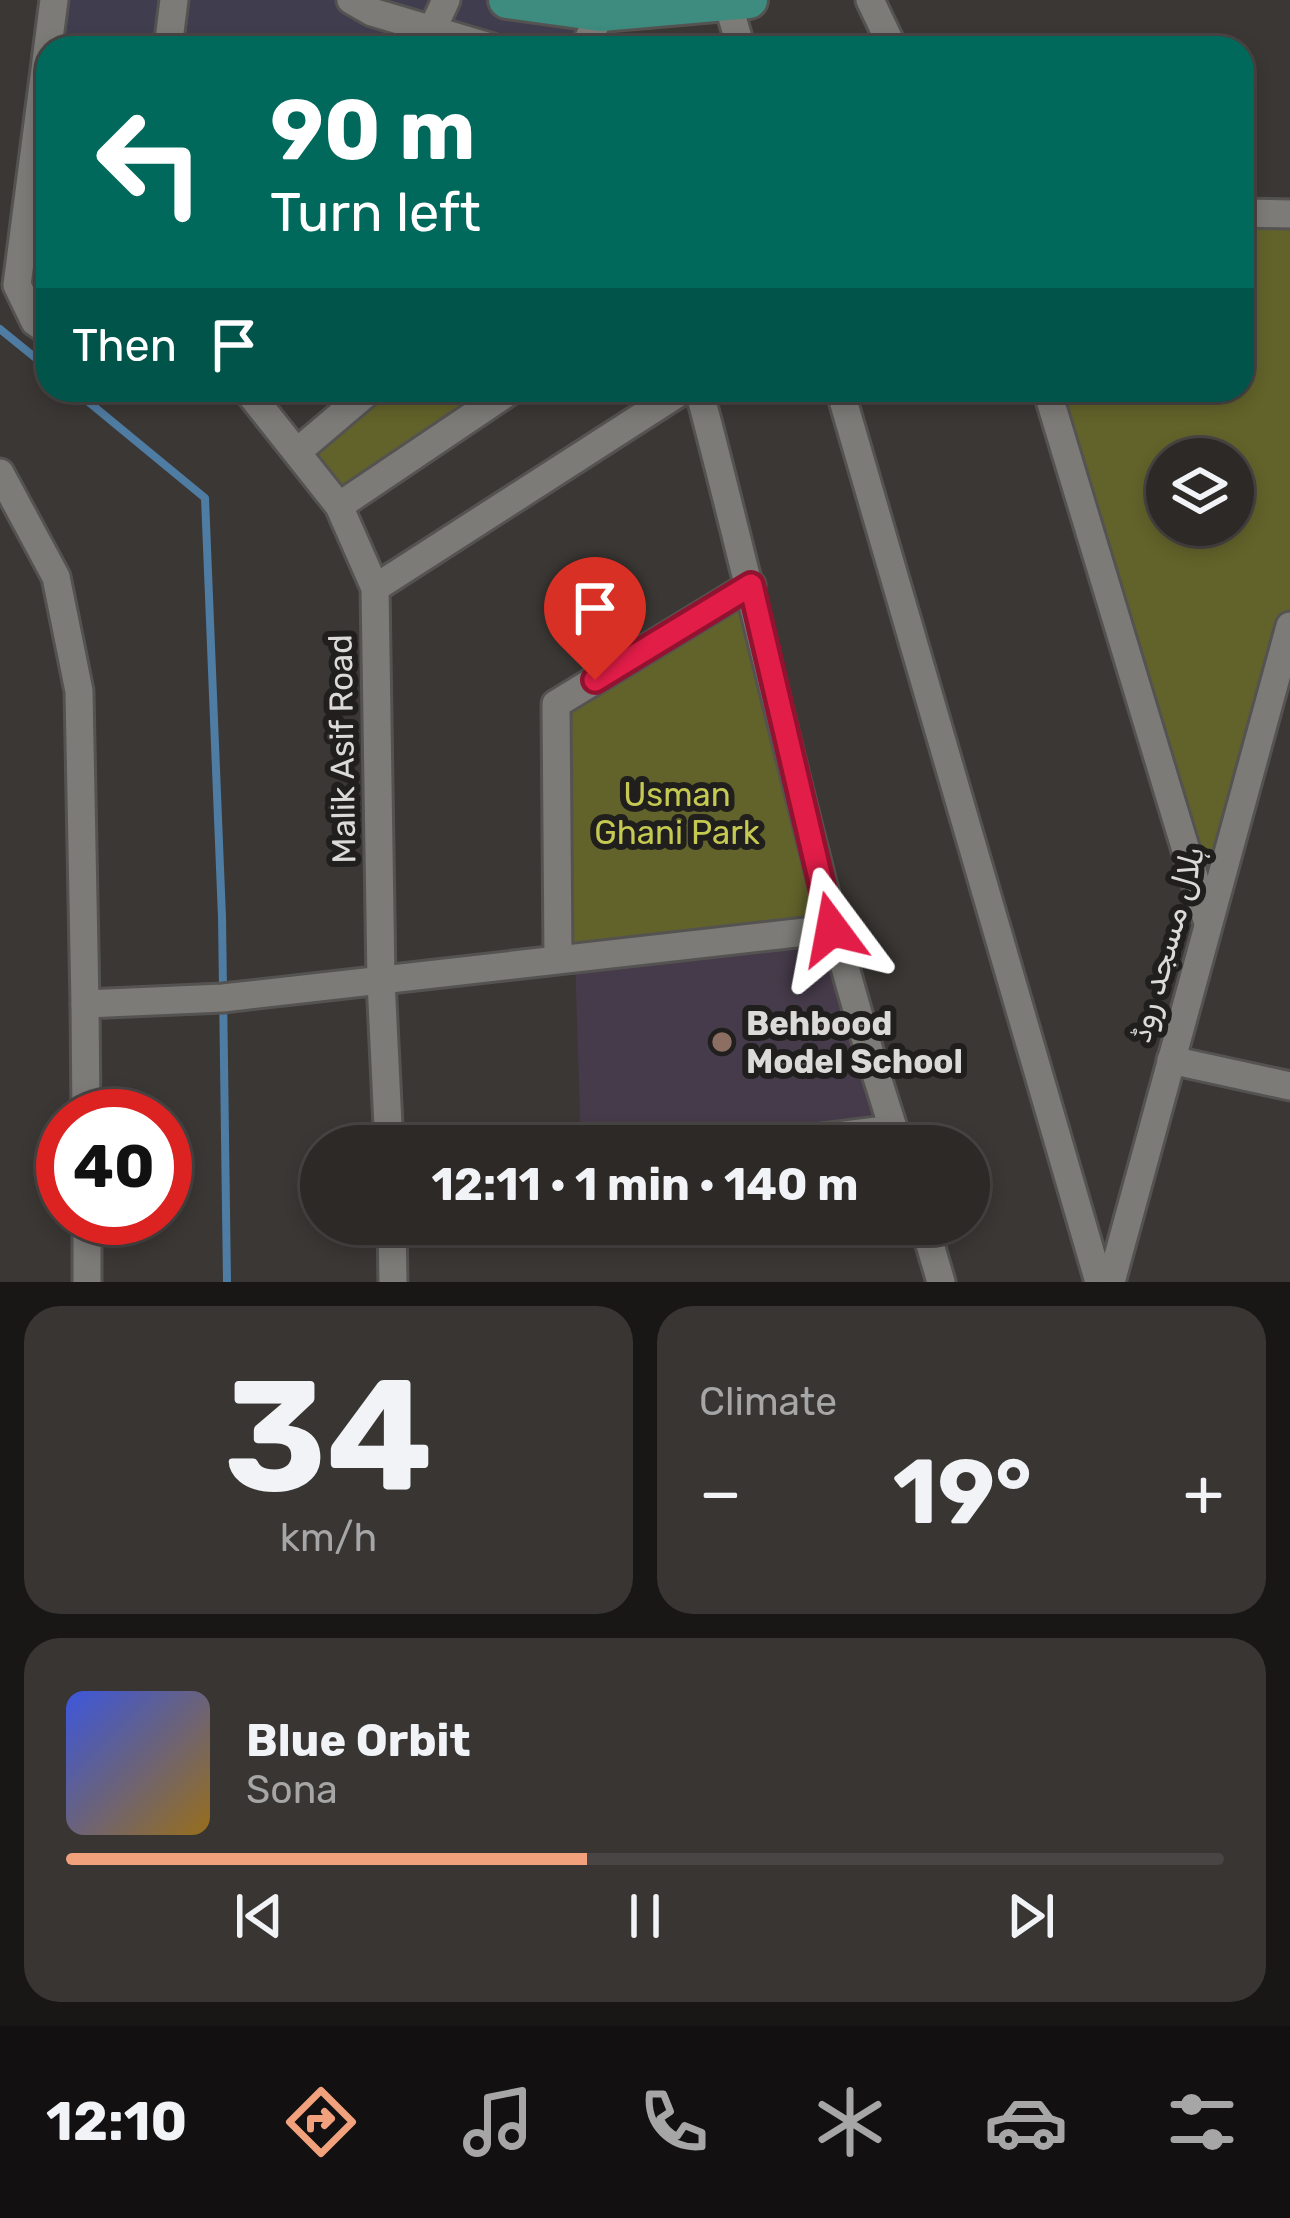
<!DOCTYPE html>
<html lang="en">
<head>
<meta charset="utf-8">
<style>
	body { margin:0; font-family:Rubik,"Noto Naskh Arabic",sans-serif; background:#383533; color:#f1f3f6; height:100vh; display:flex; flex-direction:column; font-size:45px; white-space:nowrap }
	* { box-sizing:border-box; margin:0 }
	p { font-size:39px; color:#a6a6a7 }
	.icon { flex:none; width:66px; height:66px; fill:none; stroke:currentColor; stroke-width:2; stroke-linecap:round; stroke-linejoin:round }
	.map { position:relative; height:1282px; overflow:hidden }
	.details { display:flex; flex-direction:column; gap:24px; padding:24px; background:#181715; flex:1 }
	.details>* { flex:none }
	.top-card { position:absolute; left:36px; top:36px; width:1218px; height:366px; border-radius:36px; box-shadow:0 6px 18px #0003,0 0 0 3px #484544; background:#00695c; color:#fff; overflow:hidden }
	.controls { position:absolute; left:1146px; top:438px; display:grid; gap:24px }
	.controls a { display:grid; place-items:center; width:108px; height:108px; border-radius:50%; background:#2c2927; box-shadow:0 6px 18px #0003,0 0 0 3px #484544; font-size:60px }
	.speed { position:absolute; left:36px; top:1089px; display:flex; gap:24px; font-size:60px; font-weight:700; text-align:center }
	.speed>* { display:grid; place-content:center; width:156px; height:156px; border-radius:50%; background:#2c2927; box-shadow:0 6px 18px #0003,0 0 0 3px #484544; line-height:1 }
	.speed .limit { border:18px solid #d22; background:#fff; color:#111 }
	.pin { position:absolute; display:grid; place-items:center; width:102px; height:102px; color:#fff; margin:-123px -51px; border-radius:50% 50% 50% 0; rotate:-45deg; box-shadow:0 0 12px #0007 }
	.pin .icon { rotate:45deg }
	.me { position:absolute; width:132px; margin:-66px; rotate:347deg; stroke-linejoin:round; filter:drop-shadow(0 0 9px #0008) }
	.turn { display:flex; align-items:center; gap:42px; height:252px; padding:0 36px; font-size:54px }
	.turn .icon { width:156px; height:156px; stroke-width:2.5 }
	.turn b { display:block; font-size:84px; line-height:102px }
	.then { display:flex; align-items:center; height:114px; padding:0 36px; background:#0003; gap:24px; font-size:45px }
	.big { font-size:90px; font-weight:700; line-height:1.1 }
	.details .tile { flex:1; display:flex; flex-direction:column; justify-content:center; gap:18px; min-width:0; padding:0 42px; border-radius:36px; background:#383533 }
	.details .dial { align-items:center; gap:0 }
	.dial b { font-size:156px; line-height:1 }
	.song { display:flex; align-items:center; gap:36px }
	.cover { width:144px; height:144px; border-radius:18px; background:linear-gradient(135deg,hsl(230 70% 55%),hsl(40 70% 35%)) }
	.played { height:12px; border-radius:6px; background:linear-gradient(90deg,#f1a17c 45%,#484544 45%) }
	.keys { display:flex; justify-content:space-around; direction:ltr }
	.heat { display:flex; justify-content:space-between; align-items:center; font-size:66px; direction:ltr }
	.details .tiles { flex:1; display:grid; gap:24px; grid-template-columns:1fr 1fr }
	.tile:last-child { grid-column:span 2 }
	.trip { position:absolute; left:300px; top:1125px; width:690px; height:120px; border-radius:60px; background:#2c2927; box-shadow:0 6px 18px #0003,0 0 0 3px #484544; font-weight:700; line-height:120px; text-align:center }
	.dock { display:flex; height:192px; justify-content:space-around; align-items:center; background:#121010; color:#a6a6a7 }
	.dock .icon { width:84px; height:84px }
	.dock .current { color:#f1a17c }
	.dock b { font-size:54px; color:#f1f3f6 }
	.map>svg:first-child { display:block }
	.commercial { fill:#403d4e }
	.education { fill:#463b4a }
	.green { fill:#62632a; fill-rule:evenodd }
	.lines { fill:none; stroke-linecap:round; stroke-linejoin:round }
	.stream { stroke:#4f7ca2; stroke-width:8 }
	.minor-casing { stroke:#555351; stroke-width:33 }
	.major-casing { stroke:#555351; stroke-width:42 }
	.minor { stroke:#7d7b77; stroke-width:27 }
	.major { stroke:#3d8c7f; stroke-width:36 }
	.route-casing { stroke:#92132f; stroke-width:30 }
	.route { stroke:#e11d48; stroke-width:21 }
	.education-dot { fill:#8d6e63; stroke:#201f1d; stroke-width:4.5 }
	.labels { text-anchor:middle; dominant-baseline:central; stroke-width:12; stroke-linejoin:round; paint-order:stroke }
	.street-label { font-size:33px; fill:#dbdad8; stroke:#201f1d }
	.park-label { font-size:33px; fill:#c5c851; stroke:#201f1d }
	.poi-label { font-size:33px; font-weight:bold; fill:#dbdad8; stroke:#201f1d; text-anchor:start }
</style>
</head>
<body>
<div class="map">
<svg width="1290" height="1282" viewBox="0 0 1290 1282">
	<rect width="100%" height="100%" fill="#3a3734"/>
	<polygon class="commercial" points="54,0 507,0 601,13 584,48 48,48 48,331 17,285"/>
	<polygon class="education" points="832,929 893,1129 756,1146 581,1146 575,956"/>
	<g class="green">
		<path d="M 1242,213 L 1290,214 L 1290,618 L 1207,921 L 1042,390 L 1242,390 ZM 1167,459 L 1233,459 L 1233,525 L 1167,525 Z"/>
		<polygon points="370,390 511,390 339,506 297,452"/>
		<polygon points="751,585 824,926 558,957 556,704"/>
	</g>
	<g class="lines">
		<g class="stream">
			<polyline points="0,329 48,368"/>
			<polyline points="74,390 205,498 222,917 227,1282"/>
		</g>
		<g class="minor-casing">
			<g id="minor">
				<polyline points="351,0 372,12 493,48"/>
				<polyline points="727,0 741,48"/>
				<polyline points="870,0 893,48"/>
				<polyline points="168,48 174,0"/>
				<polyline points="412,48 432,30 446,0"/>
				<polyline points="584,48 607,0"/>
				<polyline points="1242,213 1290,214"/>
				<polyline points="48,331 35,322 17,285 54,0"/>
				<polyline points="247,390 339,506 375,588 381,981 389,1146"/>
				<path d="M 699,390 C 766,642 817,898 899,1146"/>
				<polyline points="840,390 1099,1282"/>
				<polyline points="1047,390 1207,920"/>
				<polyline points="297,452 370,390"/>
				<polyline points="0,473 56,577 79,691 85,1004"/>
				<polyline points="339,506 511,390"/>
				<polyline points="375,588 683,390"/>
				<polyline points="558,957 556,704 751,585"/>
				<polyline points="1171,1060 1290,1086"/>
				<polyline points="86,1116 85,1004 223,998 832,929"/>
				<polyline points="756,1146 893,1129"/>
				<polyline points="87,1218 87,1282"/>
				<polyline points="392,1224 393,1282"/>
				<polyline points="924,1224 941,1282"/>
				<polyline points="1111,1282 1290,626"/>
			</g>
		</g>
		<g class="major-casing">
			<polyline id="major" points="507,0 601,13 749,0"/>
		</g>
		<use href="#minor" class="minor"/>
		<use href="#major" class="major"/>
	</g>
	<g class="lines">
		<g class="route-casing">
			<polyline id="route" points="595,680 751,585 832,929"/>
		</g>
		<use href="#route" class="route"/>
	</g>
	<circle class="education-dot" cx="722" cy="1042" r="12"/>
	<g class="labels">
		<g class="street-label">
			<text transform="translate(342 749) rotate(-91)">Malik Asif Road</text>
			<text transform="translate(1166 944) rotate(-74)">ہلال مسجد روڈ</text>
		</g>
		<g class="park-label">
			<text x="677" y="794">Usman<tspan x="677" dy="38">Ghani Park</tspan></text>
		</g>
		<g class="poi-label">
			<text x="746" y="1023">Behbood<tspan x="746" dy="38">Model School</tspan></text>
		</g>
	</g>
</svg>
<div class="controls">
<a><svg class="icon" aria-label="layers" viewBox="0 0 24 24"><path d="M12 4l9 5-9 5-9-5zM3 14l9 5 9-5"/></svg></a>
</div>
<div class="speed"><div class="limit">40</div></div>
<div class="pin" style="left:595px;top:680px;background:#d93025"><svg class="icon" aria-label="arrive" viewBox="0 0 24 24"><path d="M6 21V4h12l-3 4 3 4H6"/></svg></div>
<svg class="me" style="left:832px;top:929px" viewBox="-20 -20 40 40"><path d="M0-17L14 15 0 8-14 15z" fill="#e11d48" stroke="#fff" stroke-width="4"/></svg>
<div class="trip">12:11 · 1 min · 140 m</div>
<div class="top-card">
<div class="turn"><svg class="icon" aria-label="left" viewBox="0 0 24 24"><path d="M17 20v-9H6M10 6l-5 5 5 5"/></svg><div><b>90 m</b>Turn left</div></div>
<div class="then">Then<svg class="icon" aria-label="arrive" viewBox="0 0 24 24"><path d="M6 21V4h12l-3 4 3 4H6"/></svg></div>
</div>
</div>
<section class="details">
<div class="tiles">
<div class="tile dial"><b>34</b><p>km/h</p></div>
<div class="tile"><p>Climate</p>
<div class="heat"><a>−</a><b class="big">19°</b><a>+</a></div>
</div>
<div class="tile">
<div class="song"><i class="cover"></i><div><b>Blue Orbit</b><p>Sona</p></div></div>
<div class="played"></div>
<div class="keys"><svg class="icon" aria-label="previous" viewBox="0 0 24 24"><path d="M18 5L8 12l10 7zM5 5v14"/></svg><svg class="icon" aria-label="pause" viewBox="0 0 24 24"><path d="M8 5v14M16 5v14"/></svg><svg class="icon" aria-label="next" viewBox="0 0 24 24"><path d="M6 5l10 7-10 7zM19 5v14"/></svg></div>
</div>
</div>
</section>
<nav class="dock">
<b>12:10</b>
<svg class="icon current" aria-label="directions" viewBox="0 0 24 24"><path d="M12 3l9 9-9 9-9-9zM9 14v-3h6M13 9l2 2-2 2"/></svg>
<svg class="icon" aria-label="music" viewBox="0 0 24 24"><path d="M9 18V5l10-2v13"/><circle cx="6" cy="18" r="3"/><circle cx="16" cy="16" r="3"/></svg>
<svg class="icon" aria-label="phone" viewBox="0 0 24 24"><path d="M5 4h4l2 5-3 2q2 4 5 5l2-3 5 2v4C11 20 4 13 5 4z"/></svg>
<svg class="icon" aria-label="climate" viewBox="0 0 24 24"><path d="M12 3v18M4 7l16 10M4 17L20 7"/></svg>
<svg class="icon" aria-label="car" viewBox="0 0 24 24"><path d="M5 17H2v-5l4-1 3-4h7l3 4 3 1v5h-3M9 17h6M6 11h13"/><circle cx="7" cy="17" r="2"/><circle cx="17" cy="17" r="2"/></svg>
<svg class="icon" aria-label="filters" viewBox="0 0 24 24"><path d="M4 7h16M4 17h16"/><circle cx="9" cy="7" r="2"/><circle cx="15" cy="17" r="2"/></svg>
</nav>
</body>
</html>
